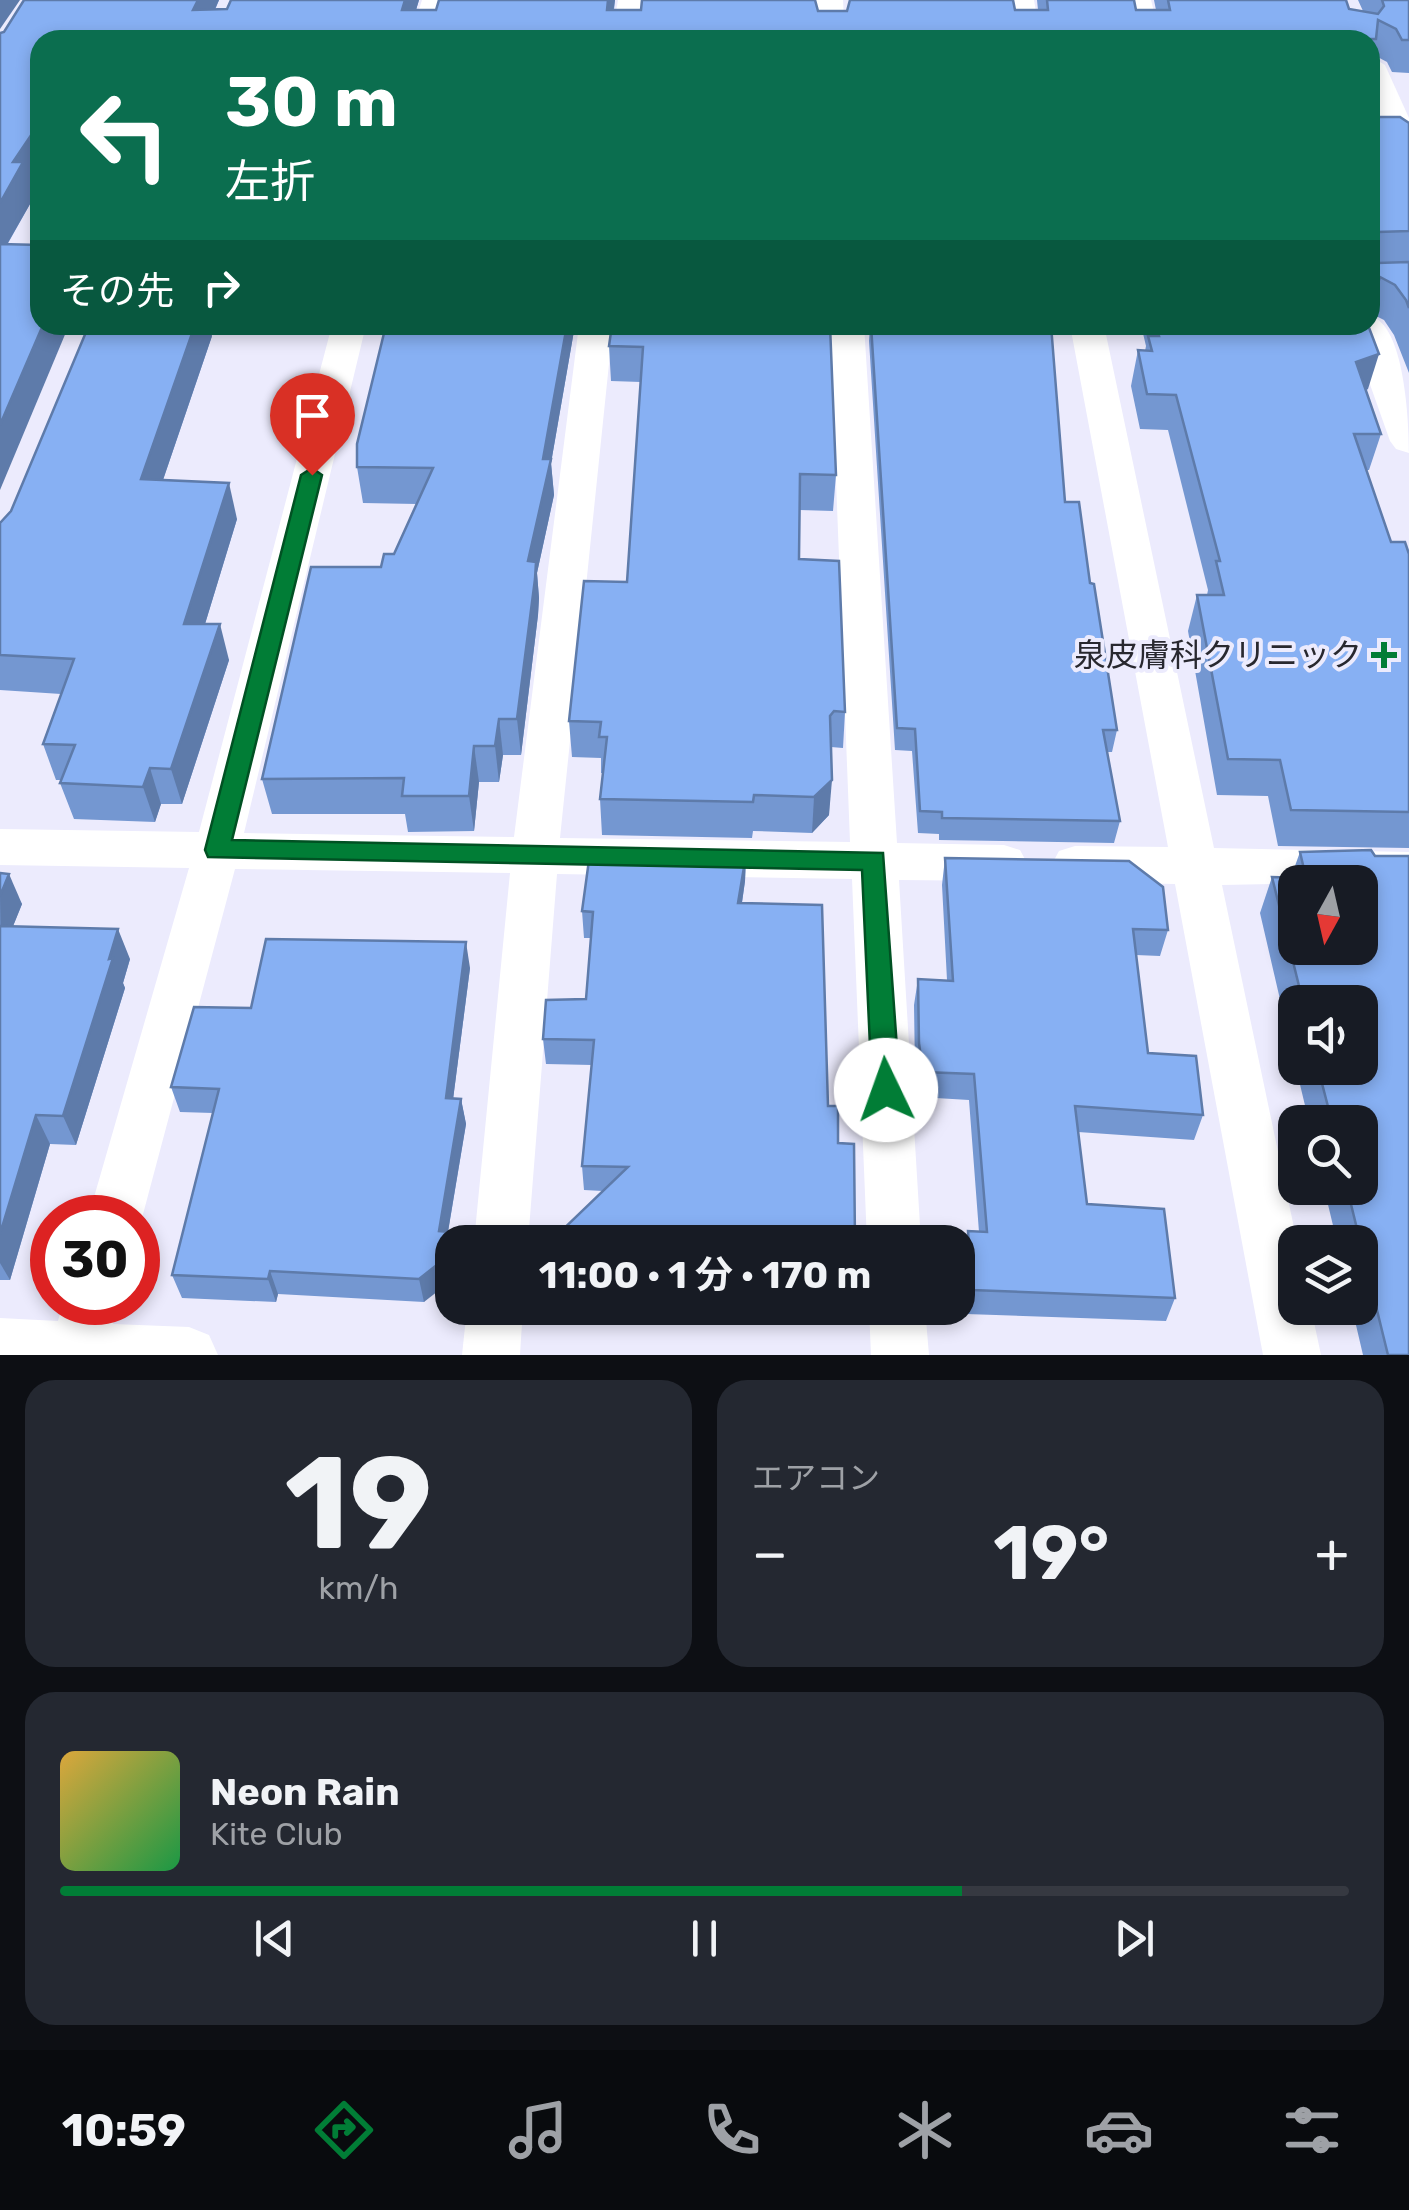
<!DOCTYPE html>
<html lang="ja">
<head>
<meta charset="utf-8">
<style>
	body { margin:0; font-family:Rubik,"Noto Sans JP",sans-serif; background:#242831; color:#f1f3f6; height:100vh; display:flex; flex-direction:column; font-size:38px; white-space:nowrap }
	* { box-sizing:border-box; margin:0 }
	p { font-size:32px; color:#9ea1a6 }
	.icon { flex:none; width:55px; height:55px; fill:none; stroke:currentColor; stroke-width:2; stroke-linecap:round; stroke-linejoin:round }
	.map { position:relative; height:1355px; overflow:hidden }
	.details { display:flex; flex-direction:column; gap:25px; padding:25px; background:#0d0f14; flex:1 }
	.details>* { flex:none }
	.top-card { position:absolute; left:30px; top:30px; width:1350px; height:305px; border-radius:30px; box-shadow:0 5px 15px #0003; background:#0b6e4f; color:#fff; overflow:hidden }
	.needle { width:65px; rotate:188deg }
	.buttons { position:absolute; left:1278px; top:865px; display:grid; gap:20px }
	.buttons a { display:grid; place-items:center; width:100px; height:100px; border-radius:20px; background:#171b24; box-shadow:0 5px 15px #0003; font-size:50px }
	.speed { position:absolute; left:30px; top:1195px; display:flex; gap:20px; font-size:50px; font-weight:700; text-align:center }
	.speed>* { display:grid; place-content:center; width:130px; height:130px; border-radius:50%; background:#171b24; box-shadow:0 5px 15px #0003; line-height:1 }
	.speed .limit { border:15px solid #d22; background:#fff; color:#111 }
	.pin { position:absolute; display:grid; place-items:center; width:85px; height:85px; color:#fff; margin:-102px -42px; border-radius:50% 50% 50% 0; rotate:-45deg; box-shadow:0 0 10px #0007 }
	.pin .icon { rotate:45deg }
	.me { position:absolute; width:110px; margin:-55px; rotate:357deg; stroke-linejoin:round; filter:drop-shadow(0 0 8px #0008) }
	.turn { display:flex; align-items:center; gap:35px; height:210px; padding:0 30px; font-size:45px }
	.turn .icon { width:130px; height:130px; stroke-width:2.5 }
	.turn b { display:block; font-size:70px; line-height:85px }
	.then { display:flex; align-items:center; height:95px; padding:0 30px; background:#0003; gap:20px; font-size:38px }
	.big { font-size:75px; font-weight:700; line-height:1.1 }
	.details .tile { flex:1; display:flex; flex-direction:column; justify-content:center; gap:15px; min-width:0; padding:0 35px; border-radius:30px; background:#242831 }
	.details .dial { align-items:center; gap:0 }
	.dial b { font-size:130px; line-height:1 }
	.song { display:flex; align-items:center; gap:30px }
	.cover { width:120px; height:120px; border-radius:15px; background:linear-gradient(135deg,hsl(40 70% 55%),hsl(140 70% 35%)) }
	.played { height:10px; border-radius:5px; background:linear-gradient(90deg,#017d36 70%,#363941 70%) }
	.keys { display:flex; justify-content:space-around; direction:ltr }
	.heat { display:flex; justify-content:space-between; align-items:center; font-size:55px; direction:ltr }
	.details .tiles { flex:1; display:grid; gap:25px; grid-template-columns:1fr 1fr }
	.tile:last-child { grid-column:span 2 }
	.trip { position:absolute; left:435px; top:1225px; width:540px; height:100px; border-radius:30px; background:#171b24; box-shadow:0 5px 15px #0003; font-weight:700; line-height:100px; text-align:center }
	.tab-bar { display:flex; height:160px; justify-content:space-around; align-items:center; background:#090b0e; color:#9ea1a6 }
	.tab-bar .icon { width:70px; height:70px }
	.tab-bar .selected { color:#017d36 }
	.tab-bar b { font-size:45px; color:#f1f3f6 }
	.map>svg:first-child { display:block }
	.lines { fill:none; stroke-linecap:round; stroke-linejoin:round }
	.minor { fill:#fff; fill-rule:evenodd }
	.wall { fill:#7497d1 }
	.shaded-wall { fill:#5e7baa }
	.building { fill:#87b0f3; stroke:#5e7baa; stroke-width:2.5; fill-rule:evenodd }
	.route { fill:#017d36; stroke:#015123; stroke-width:2.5 }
	.poi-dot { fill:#017d36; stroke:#ecebfd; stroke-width:4 }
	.labels { text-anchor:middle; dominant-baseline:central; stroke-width:8; stroke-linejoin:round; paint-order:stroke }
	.poi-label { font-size:32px; fill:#28282f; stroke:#ecebfd; text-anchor:end }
</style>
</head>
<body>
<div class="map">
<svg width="1409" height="1355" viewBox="0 0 1409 1355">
	<rect width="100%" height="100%" fill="#ecebfd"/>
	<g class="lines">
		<g class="minor">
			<polygon points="422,0 450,0 437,40 409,40"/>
			<polygon points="618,0 646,0 639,40 611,40"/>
			<polygon points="815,0 843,0 845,40 817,40"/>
			<polygon points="1006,0 1034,0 1041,40 1013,40"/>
			<polygon points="1123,0 1151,0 1161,40 1133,40"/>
			<path d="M 1370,56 L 1385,65 L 1409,118 L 1409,160 C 1376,152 1370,85 1370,56 Z"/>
			<path d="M 1370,316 C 1405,324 1409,423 1409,453 L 1396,449 L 1390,441 L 1349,325 L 1370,325 Z"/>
			<polygon points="332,325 366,325 244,833 514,837 579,325 613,325 560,838 850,842 830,325 864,325 897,843 1004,845 1020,850 1027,863 1020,876 1004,881 899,880 921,1242 867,1242 852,879 557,874 528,1242 474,1242 510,873 235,869 142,1218 138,1228 138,1218 88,1218 189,868 0,865 0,829 199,832"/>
			<polygon points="1070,325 1104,325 1214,848 1409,852 1409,888 1360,888 1360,882 1222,885 1297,1242 1295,1308 1311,1308 1321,1355 1263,1355 1175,884 1075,882 1059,877 1052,864 1059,851 1075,846 1168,847"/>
			<polygon points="63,1302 119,1302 113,1324 189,1327 209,1335 218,1355 0,1355 0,1318 58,1321"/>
			<polygon points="467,1308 523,1308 520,1355 462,1355"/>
			<polygon points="869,1308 925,1308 929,1355 871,1355"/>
		</g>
	</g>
	<g class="wall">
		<polygon points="24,0 219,0 215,10 419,0 416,10 436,10 615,0 614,10 818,11 847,11 928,0 1013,0 1015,10 1038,10 1037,0 1134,0 1136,10 1156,10 1154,0 1346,0 1349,9 1363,11 1358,0 1409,0 1409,73 1392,72 1387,62 1372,54 1370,61 1370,40 40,40 40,170 30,185 34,197 7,245 0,490 4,32"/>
		<polygon points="1370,117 1409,123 1409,373 1394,335 1384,320 1370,313"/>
		<polygon points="386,325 575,325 551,463 554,495 537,573 539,598 538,615 521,755 503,755 499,782 479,782 474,831 408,832 405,814 272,814 262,779 381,567 394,554 417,504 363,503 357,467"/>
		<polygon points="612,325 836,475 833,511 800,510 799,559 845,712 843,748 831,747 829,815 812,833 753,831 752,838 602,835 600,799 603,773 601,773 601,758 572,757 569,721 627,582 641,382 611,381 609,346"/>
		<polygon points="870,325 1051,325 1065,502 1090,583 1117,730 1112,752 1107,752 1120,821 1114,843 939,840 939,834 918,833 912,751 895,750 869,341"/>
		<polygon points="1141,325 1368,325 1368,389 1366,390 1381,434 1369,470 1366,470 1391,542 1409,554 1409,848 1278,846 1268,796 1217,795 1188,631 1197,595 1207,595 1208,590 1168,430 1140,429 1131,386 1138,350 1145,351 1146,346"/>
		<polygon points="212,336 163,480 237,519 205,624 229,660 182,804 161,804 155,822 74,819 60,783 61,780 56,780 43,744 61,694 0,690 0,523"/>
		<polygon points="1300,852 1375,856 1409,1355 1363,1355 1352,1308 1360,1308 1360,1242 1337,1242 1324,1188 1360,1188 1360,1122 1309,1122 1296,1068 1360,1068 1360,1002 1295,1002 1295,1064 1260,913 1272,877 1291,877"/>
		<polygon points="746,855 745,881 742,903 828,1106 603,1191 584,1190 582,1166 592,1065 546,1064 543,1039 586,999 591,938 584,938 582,911"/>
		<polygon points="945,858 1168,930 1160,956 1136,955 1148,1053 1203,1115 1194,1140 1078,1132 1087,1204 1175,1298 1166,1321 966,1314 963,1255 968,1231 979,1232 969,1100 919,1097 915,1069 914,1005 918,979 947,980 942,885"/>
		<polygon points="0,873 22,904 13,926 130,959 123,983 125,988 76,1145 50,1144 10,1280 0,1280"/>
		<polygon points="470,968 453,1099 461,1099 466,1124 448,1232 477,1234 478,1242 452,1242 424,1302 278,1294 276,1302 182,1298 172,1275 213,1113 180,1112 171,1087 251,1008"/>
		<polygon points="727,1308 817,1308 816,1310"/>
	</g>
	<g class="shaded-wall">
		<polygon points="0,0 20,0 0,29"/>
		<polygon points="198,0 219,0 201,40 193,10"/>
		<polygon points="405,0 419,0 407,40 402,10"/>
		<polygon points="608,0 615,0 609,40 607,10"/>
		<polygon points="40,122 40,170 30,185 34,197 6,246 0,247 0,203 13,162"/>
		<polygon points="43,325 69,325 0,490 0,425"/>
		<polygon points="195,325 210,325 212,336 151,515 141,479"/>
		<polygon points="567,325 575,325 551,463 554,495 537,573 539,598 538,615 521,755 517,719 528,561 543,459"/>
		<polygon points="1379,354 1368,389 1345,398 1356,362"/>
		<polygon points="229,483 237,519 194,660 184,624"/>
		<polygon points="220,624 229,660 182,804 171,769"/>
		<polygon points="499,719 503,755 499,782 495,746"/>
		<polygon points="474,746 479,782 474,831 469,796"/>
		<polygon points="150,768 161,804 155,822 143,787"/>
		<polygon points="832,780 829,815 812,833 814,797"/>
		<polygon points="746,855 745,881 738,929 738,903"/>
		<polygon points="9,874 22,904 1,956 0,896"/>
		<polygon points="118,929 130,959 123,983 125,988 76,1145 63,1116"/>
		<polygon points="466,942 470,968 450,1123 446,1098"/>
		<polygon points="461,1099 466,1124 444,1255 439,1231"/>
		<polygon points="36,1115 50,1144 10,1280 0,1263 0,1234"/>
		<polygon points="477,1234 478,1242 466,1242"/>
		<polygon points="452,1253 452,1280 424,1302 419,1279"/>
		<polygon points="270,1271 278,1294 276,1302 268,1279"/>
	</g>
	<g class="building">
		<polygon points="24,0 198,0 193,10 227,9 231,0 405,0 402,10 436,10 439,0 608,0 607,10 641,10 642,0 815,0 818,11 847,11 850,0 1013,0 1015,10 1048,10 1047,0 1134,0 1136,10 1170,10 1168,0 1346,0 1349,9 1378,14 1384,6 1382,0 1409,0 1409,40 1402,40 1396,29 1378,20 1376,39 200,40 97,37 95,40 40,40 40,122 13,162 23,162 0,203 0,33 4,32"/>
		<polygon points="1370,117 1400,117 1409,123 1409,231 1378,232 1378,263 1409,262 1409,308 1406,300 1395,285 1380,277 1377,286 1370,286"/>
		<polygon points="0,244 40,245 40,325 43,325 0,425"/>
		<polygon points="89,325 195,325 141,479 229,483 184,624 220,624 171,769 150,768 143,787 60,783 75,745 43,744 74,659 0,655 0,523 11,511"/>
		<polygon points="386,325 567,325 543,459 551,459 528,561 536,562 535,579 517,719 499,719 495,746 474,746 469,796 402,796 404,778 262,779 311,567 381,567 384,554 394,554 433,468 357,467 357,444"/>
		<polygon points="612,325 830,325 836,475 800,474 799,559 839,561 845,712 834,711 830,716 832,780 814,797 754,795 753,802 600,799 607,737 599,737 601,722 569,721 584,581 627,582 643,347 609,346"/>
		<polygon points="871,325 1051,325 1065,502 1079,502 1090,583 1094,584 1117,730 1103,730 1120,821 942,818 942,812 920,811 915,729 897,728"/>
		<polygon points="1156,325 1368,325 1379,354 1356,362 1381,434 1354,434 1391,542 1405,542 1409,554 1409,812 1291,810 1280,760 1228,759 1197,595 1224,595 1216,561 1220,561 1176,395 1147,394 1138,350 1152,351 1148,336 1159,336"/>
		<path d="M 1371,850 L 1375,856 L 1409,856 L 1409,1355 L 1388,1355 L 1347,1188 L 1360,1188 L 1360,1122 L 1332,1122 L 1318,1068 L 1360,1068 L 1360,1002 L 1303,1002 L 1272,877 L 1306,878 L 1300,852 ZM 1295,882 L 1360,882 L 1360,948 L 1295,948 Z"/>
		<polygon points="595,852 746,855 738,903 822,905 828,1106 838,1106 838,1143 854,1144 855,1242 555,1242 556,1236 628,1167 582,1166 594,1040 543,1039 546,1000 586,999 593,912 582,911 589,860 594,860"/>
		<polygon points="945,858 1129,861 1163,887 1168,930 1133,929 1148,1053 1196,1056 1203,1115 1075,1106 1087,1204 1164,1209 1175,1298 972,1290 968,1231 987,1232 974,1074 923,1072 919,1043 918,979 953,981"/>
		<polygon points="0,873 9,874 0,896"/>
		<polygon points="0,926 118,929 109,959 113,958 63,1116 36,1115 0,1234"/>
		<polygon points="266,939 466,942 446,1098 461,1099 439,1231 477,1234 466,1242 452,1242 452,1253 419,1279 270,1271 268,1279 172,1275 219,1089 171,1087 194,1007 251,1008"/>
	</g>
	<polygon class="route" points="312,468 322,475 232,840 883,853 900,1090 896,1098 886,1102 876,1098 872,1090 862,870 208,857 205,850 301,475"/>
	<path class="poi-dot" d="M1379 640h10v10h10v10h-10v10h-10v-10h-10v-10h10z"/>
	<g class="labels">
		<g class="poi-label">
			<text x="1362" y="655">泉皮膚科クリニック</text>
		</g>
	</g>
</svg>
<div class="buttons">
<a><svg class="needle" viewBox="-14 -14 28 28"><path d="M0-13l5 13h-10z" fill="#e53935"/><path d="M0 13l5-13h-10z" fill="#9ea1a6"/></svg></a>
<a><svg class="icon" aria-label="sound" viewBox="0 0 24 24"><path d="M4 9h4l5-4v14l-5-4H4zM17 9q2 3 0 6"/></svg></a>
<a><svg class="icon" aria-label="search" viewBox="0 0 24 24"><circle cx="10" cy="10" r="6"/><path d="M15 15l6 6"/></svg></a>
<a><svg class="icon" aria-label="layers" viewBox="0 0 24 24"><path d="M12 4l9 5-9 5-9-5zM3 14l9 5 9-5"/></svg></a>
</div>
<div class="speed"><div class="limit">30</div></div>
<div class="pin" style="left:312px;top:475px;background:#d93025"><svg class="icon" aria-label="arrive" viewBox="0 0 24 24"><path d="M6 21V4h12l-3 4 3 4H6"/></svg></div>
<svg class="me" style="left:886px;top:1090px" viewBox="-20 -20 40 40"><circle r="19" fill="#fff"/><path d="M0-13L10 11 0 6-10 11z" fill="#017d36"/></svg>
<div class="trip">11:00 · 1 分 · 170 m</div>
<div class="top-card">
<div class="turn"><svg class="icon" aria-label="left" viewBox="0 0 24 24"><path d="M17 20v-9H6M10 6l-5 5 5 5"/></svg><div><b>30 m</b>左折</div></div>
<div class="then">その先<svg class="icon" aria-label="right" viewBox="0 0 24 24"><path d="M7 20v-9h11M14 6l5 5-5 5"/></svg></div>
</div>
</div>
<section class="details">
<div class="tiles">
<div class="tile dial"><b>19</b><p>km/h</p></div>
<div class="tile"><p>エアコン</p>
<div class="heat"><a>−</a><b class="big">19°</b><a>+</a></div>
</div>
<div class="tile">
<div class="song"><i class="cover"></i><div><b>Neon Rain</b><p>Kite Club</p></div></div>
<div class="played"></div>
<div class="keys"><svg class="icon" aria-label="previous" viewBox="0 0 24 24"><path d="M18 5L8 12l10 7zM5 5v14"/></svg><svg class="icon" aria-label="pause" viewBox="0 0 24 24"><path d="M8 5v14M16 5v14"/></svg><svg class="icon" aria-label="next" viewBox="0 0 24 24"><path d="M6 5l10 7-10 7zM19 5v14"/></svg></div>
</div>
</div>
</section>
<nav class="tab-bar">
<b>10:59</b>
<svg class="icon selected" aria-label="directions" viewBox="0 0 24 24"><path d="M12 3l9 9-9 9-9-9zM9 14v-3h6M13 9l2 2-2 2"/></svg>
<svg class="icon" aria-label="music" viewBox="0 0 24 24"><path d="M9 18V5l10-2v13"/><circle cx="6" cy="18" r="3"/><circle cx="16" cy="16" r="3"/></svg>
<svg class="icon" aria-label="phone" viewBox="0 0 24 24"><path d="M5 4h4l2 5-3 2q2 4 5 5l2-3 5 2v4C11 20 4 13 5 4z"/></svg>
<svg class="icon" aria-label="climate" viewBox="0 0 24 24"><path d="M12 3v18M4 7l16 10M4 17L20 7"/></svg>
<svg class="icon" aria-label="car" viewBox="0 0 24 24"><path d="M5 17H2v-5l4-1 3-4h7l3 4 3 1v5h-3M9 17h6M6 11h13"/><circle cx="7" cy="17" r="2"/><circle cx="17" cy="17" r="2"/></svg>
<svg class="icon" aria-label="filters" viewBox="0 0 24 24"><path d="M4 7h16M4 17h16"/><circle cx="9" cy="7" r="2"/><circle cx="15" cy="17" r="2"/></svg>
</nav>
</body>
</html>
